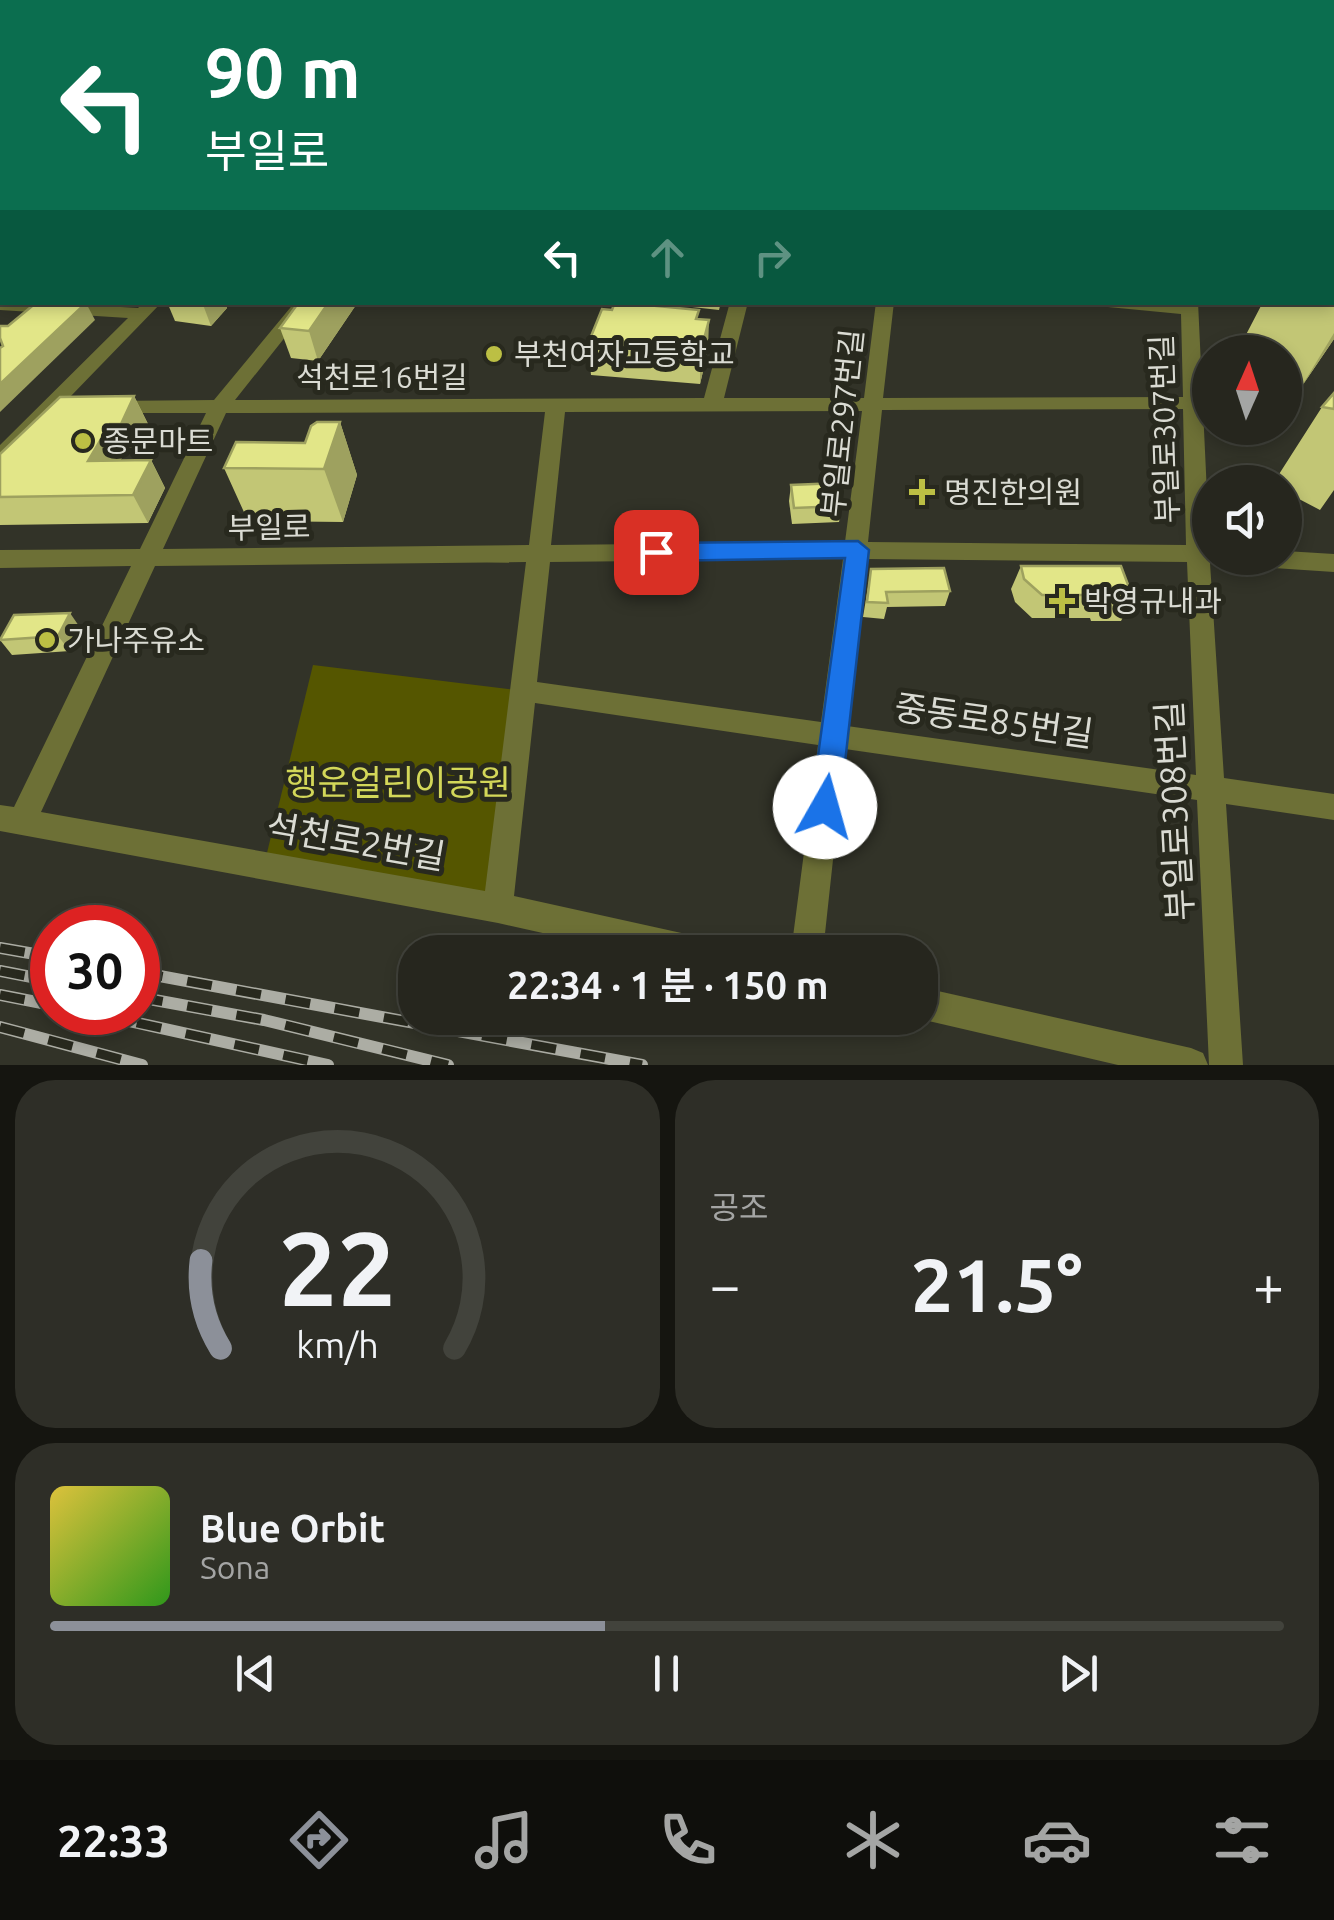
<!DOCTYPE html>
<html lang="ko">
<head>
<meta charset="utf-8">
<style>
	body { margin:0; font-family:Ubuntu,"Noto Sans KR",sans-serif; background:#2e2e27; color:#f1f3f6; height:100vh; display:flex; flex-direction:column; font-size:38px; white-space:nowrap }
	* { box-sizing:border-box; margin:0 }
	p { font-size:32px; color:#a4a5a4 }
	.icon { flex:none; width:55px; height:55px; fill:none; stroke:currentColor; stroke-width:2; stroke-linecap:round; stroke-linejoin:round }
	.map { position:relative; height:1065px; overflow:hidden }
	.details { display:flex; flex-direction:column; gap:15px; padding:15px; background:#151510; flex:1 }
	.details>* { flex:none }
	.top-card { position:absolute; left:0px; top:0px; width:1335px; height:305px; box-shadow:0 5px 15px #0003,0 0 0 2px #42433c; background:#0b6e4f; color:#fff; overflow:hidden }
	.needle { width:65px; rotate:3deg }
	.buttons { position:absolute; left:1192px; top:335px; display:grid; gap:20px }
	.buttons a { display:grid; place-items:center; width:110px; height:110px; border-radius:50%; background:#26261e; box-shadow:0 5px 15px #0003,0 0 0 2px #42433c; font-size:50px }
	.speed { position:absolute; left:30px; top:905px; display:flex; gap:20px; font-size:50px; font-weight:700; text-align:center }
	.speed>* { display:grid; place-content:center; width:130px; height:130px; border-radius:50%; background:#26261e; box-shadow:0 5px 15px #0003,0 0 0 2px #42433c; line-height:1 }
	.speed .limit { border:15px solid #d22; background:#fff; color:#111 }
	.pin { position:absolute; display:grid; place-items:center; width:85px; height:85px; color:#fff; margin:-42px; border-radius:20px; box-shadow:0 5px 15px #0006 }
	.me { position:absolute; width:110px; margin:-55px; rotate:7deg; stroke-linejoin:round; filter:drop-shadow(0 0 8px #0008) }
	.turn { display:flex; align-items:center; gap:35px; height:210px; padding:0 40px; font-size:45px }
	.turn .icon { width:130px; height:130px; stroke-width:2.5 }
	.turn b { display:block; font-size:70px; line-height:85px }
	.lanes { display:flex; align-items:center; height:95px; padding:0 40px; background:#0003; justify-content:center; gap:50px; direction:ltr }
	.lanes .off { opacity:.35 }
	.big { font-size:75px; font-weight:600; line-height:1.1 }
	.details .tile { flex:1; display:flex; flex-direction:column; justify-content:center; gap:15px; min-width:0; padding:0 35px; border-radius:40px; background:#2e2e27 }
	.details .dial { align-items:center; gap:0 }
	.dial svg { height:260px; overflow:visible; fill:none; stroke:#42433c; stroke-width:7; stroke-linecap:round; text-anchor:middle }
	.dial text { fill:#f1f3f6; stroke:none }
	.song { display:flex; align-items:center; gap:30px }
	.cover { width:120px; height:120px; border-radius:15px; background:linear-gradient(135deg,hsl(50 70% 55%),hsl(110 70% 35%)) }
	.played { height:10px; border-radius:5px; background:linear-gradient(90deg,#8c9099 45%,#42433c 45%) }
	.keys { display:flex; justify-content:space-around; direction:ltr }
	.heat { display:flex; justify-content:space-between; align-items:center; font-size:55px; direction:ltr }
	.details .tiles { flex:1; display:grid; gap:15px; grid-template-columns:1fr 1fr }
	.tile:last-child { grid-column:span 2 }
	.trip { position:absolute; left:398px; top:935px; width:540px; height:100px; border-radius:40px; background:#26261e; box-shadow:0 5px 15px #0003,0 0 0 2px #42433c; font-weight:600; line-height:100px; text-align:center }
	.dock { display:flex; height:160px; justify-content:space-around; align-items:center; background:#0f0f0c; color:#a4a5a4 }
	.dock .icon { width:70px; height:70px }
	.dock .on { color:#8c9099 }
	.dock b { font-size:45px; color:#f1f3f6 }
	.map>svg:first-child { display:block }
	.green { fill:#555600 }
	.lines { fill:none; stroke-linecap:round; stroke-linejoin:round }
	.minor { fill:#6d7036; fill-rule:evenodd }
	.rail-casing { stroke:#acada4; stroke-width:12 }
	.rail { stroke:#28291e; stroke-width:9; stroke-dasharray:25; stroke-linecap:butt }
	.wall { fill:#c2c675 }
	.shaded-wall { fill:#9ea15f }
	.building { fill:#e2e688; stroke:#9ea15f; stroke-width:2.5 }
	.route { fill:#1a73e8; stroke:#114b97; stroke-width:2.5 }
	.poi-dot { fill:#bcbf44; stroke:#28291e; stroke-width:4 }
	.labels { text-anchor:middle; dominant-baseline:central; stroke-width:10; stroke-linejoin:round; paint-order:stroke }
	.poi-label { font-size:30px; fill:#dadbd3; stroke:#28291e; text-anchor:start }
	.street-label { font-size:30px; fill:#dadbd3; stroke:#28291e }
	.near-street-label { font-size:35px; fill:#dadbd3; stroke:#28291e }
	.near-park-label { font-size:35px; fill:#d3d759; stroke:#28291e }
</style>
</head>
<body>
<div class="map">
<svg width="1334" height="1065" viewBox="0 0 1334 1065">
	<rect width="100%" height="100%" fill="#323328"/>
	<polygon class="green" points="313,665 524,691 498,908 264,865"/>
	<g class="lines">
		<g class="minor">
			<polygon points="970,0 1010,0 1012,2 973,2"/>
			<polygon points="1090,0 1102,0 1102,2 1091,2"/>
			<polygon points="1307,0 1319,0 1320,2 1309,2"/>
			<polygon points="1332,31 1334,31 1334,44 1332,43"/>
			<rect x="0" y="244" width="2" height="10"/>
			<polygon points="0,300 138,308 144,302 162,302 7,462 0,464 0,445 128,318 0,310"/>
			<path d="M 295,302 L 313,302 L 235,400 L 704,398 L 730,302 L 748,302 L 724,398 L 864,398 L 876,302 L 894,302 L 883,398 L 1183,397 L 1181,314 L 1108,307 L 1100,302 L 1198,302 L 1210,558 L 1220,558 L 1210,563 L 1224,778 L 1334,794 L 1334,820 L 1226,804 L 1243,1065 L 1209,1065 L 1197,800 L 845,749 L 823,952 L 791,952 L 818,745 L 535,703 L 514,896 L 695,936 L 706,941 L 711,952 L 628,952 L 498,923 L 0,831 L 0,805 L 14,807 L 131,566 L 0,568 L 0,550 L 140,549 L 206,413 L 110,413 L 100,407 L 110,401 L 214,400 ZM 1183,409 L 1186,545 L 868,542 L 882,410 ZM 862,411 L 845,542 L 551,545 L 565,412 ZM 545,412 L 529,545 L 163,549 L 226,413 ZM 843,559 L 821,722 L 537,682 L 550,562 ZM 866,559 L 1187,562 L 1196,775 L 847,726 ZM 526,562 L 485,891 L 41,812 L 155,566 Z"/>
			<polygon points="1285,551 1334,554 1334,572 1257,567 1249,564 1245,558 1285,558"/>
			<polygon points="920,987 1191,1048 1203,1053 1208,1065 1118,1065 920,1019 916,1018 920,1018"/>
		</g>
		<g class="rail-casing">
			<g id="rail">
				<polyline points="0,948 52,957"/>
				<polyline points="0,971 52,981"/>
				<polyline points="138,972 642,1065"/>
				<polyline points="0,995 52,1005"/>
				<polyline points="138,997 264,1020 448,1065"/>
				<polyline points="88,1012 328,1065"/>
				<polyline points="0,1027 142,1065"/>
			</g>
		</g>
		<use href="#rail" class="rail"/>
	</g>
	<g class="wall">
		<polygon points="161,0 420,0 417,2 174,2 176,1"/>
		<rect x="893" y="0" width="64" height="2"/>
		<polygon points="1035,0 1090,0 1090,2"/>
		<polygon points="1206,0 1307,0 1308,2 1205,2"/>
		<polygon points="2,36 2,67 0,62 0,37"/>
		<rect x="0" y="95" width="2" height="64"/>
		<polygon points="1334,263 1334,339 1300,389 1285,382 1285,352 1237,352 1263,302 1332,302 1332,265"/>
		<polygon points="167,302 225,302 227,308 211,326 175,321"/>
		<polygon points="358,302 318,361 291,358 280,328"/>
		<polygon points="647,302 721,302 719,310"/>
		<polygon points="588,344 708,350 700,384 591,375"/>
		<polygon points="1334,393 1334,490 1320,510 1299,499 1285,497 1285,482 1274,482 1322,407"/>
		<polygon points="134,396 148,424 135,452 125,452 120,461 151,460 165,488 148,523 0,525 0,454"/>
		<polygon points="340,422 357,475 343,522 248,521 224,468 305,443"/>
		<polygon points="791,485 842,506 839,522 792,524 789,501"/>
		<polygon points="1021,566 1133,598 1121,621 1091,621 1090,618 1032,618 1015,602 1011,589"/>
		<polygon points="871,569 950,591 945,606 887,607 884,619 863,617"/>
		<polygon points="81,629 70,651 12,655 0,640"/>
	</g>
	<g class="shaded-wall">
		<polygon points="378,0 420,0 417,2 375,2"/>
		<polygon points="559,0 576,0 574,2 558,2"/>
		<polygon points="1,4 2,34 0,35 0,5"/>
		<polygon points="1334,199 1334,224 1332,226 1332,200"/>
		<polygon points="202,302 225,302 227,308 211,326"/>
		<polygon points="329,302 358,302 318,361 309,331"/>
		<polygon points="86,303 95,320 0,412 0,384"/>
		<polygon points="709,320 708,350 700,384 700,354"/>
		<polygon points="1334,333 1334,339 1300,389"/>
		<polygon points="134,396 148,424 135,452 121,424"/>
		<polygon points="340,422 357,475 343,522 324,469"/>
		<polygon points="110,424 125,452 105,489 88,461"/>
		<polygon points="151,460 165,488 148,523 133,495"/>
		<polygon points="70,613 81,629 70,651 58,636"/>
	</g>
	<g class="building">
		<polygon points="178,0 218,0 214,2 174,2"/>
		<polygon points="242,0 378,0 375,2 273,2"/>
		<polygon points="462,0 559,0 558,2 459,2"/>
		<polygon points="677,0 735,0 734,2 704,2"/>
		<rect x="894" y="0" width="19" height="2"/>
		<polygon points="1104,0 1129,0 1130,2 1103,2"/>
		<polygon points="1222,0 1307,0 1308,2 1223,2"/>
		<polygon points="0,110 2,111 2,126 0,126"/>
		<polygon points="1334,159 1334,199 1332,200 1332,161"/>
		<polygon points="1334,263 1334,297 1332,296 1332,265"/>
		<polygon points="37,302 86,303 0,384 0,348 3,346 0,338 0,326 8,326"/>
		<polygon points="299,302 329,302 309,331 280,328"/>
		<polygon points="615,302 699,310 696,319 709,320 700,354 588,344 602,309 612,310"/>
		<polygon points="1334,393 1334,409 1322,407"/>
		<polygon points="134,396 121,424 110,424 88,461 151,460 133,495 0,497 0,454 60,397"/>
		<polygon points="317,422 340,422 324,469 224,468 236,442 305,443 311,426"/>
		<polygon points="838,483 842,506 794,508 791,485"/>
		<polygon points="1021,566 1121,566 1133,598 1103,598 1102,595 1042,595 1024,579"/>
		<polygon points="944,568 950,591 886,592 888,603 867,602 871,569"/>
		<polygon points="70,613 58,636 0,640 14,615"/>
	</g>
	<polygon class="route" points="858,541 869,550 840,807 835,817 825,820 815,817 811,807 845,558 656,561 644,552 656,543"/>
	<g class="poi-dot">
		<circle cx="494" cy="354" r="10"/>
		<circle cx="83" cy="441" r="10"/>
		<path d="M917 477h10v10h10v10h-10v10h-10v-10h-10v-10h10z"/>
		<path d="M1057 586h10v10h10v10h-10v10h-10v-10h-10v-10h10z"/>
		<circle cx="47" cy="640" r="10"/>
	</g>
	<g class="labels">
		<g class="poi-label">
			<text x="514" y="354">부천여자고등학교</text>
			<text x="103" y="441">종문마트</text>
			<text x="944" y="492">명진한의원</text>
			<text x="1084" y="601">박영규내과</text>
			<text x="67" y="640">가나주유소</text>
		</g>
		<g class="street-label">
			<text x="382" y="377">석천로16번길</text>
			<text transform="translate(842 423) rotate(-84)">부일로297번길</text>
			<text transform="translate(1164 429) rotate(-92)">부일로307번길</text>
			<text transform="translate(269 527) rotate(-1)">부일로</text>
		</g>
		<g class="near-street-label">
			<text transform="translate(994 720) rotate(8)">중동로85번길</text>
			<text transform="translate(1174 811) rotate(-93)">부일로308번길</text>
			<text transform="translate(356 841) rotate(10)">석천로2번길</text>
		</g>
		<g class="near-park-label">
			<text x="398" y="782">행운얼린이공원</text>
		</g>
	</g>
</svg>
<div class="buttons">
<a><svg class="needle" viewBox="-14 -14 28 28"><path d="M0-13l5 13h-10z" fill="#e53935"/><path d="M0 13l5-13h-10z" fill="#a4a5a4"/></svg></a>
<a><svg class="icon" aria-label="sound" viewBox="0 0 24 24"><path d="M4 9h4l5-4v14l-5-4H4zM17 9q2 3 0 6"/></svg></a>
</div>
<div class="speed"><div class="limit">30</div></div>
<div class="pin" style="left:656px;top:552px;background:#d93025"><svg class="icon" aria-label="arrive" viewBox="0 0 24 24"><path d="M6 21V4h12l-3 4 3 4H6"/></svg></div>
<svg class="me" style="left:825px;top:807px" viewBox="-20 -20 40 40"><circle r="19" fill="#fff"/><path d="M0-13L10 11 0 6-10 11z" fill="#1a73e8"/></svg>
<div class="trip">22:34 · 1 분 · 150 m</div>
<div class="top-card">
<div class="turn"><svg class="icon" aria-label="left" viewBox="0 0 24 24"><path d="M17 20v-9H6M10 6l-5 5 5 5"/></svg><div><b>90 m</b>부일로</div></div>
<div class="lanes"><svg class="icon" aria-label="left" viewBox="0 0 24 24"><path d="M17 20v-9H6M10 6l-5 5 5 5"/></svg><svg class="icon off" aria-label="ahead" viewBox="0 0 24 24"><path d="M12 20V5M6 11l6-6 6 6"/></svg><svg class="icon off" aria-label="right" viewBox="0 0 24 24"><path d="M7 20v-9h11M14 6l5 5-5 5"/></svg></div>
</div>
</div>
<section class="details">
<div class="tiles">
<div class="tile dial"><svg viewBox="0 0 100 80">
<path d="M14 69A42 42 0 1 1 86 69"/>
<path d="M14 69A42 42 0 0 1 8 42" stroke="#8c9099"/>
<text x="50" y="56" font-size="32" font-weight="700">22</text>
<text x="50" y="72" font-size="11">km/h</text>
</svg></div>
<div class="tile"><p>공조</p>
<div class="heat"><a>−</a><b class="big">21.5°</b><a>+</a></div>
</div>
<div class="tile">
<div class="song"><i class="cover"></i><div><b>Blue Orbit</b><p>Sona</p></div></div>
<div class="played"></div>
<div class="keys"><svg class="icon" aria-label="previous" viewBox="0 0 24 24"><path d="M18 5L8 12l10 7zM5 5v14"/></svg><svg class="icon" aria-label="pause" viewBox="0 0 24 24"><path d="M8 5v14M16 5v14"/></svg><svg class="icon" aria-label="next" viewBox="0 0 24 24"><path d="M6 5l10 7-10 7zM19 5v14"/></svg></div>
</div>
</div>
</section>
<nav class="dock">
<b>22:33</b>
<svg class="icon on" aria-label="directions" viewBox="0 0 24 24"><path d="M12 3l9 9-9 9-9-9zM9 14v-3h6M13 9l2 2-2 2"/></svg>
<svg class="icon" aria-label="music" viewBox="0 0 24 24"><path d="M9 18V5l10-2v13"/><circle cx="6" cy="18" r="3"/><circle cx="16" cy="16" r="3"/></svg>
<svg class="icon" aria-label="phone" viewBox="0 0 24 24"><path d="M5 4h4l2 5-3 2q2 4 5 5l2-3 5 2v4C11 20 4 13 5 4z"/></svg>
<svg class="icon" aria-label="climate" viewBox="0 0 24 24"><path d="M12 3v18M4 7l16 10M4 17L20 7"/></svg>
<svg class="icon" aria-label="car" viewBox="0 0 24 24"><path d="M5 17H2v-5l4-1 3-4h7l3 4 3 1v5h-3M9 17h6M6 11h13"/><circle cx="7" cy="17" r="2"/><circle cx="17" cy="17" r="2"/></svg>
<svg class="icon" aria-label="filters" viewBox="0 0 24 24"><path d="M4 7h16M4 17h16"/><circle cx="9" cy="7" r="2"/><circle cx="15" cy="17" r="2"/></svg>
</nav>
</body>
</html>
